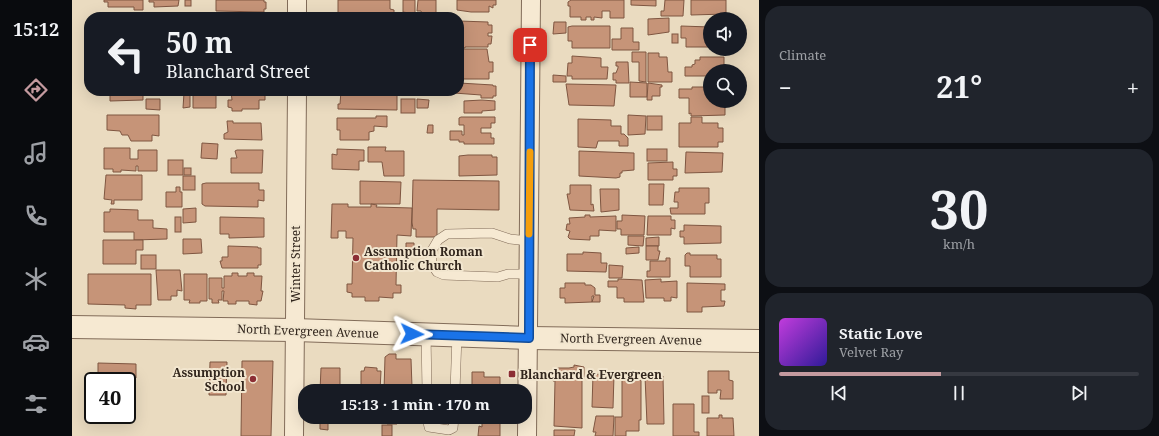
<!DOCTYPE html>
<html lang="en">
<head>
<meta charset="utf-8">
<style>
	body { margin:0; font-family:"Noto Serif",serif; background:#20242c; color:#f1f3f6; height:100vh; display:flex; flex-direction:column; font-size:15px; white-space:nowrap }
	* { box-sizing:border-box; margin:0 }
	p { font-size:13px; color:#9ea1a6 }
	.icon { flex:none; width:22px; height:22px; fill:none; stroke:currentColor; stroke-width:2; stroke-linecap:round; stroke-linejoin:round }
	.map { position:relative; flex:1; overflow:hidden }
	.panel { display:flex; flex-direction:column; gap:6px; padding:6px; background:#0d0f14; width:400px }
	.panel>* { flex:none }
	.hud { position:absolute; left:12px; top:12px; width:380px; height:84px; border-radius:16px; box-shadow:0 4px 16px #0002; background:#171b24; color:#f1f3f6; overflow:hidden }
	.fabs { position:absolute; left:631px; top:12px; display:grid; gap:8px }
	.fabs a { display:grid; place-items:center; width:44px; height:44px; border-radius:50%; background:#171b24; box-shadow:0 4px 16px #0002; font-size:20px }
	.speed { position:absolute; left:12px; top:372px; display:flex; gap:8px; font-size:20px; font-weight:700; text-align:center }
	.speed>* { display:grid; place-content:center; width:52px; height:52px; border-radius:50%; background:#171b24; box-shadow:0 4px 16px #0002; line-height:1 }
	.speed .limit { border:2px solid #111; border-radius:6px; background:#fff; color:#111 }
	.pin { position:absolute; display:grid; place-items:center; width:34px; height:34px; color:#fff; margin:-17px; border-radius:8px; box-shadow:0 2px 6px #0006 }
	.me { position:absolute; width:44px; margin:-22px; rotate:92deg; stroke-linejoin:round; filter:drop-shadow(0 0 3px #0008) }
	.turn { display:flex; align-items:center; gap:14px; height:84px; padding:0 16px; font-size:18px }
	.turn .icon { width:52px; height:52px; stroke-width:2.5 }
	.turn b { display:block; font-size:28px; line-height:34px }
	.big { font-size:30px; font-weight:700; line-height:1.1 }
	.panel .widget { flex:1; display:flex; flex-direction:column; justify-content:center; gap:6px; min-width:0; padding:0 14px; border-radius:16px; background:#20242c }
	.panel .dial { align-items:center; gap:0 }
	.dial b { font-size:52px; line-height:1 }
	.song { display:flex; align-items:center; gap:12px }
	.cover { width:48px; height:48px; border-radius:6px; background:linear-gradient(135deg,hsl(290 70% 55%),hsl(250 70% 35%)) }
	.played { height:4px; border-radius:2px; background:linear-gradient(90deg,#c49a9f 45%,#363941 45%) }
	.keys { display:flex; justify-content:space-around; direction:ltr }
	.heat { display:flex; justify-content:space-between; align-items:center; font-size:22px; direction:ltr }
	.trip { position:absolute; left:226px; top:384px; width:234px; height:40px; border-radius:16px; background:#171b24; box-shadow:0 4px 16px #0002; font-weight:700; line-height:40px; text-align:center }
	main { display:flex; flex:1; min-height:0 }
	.menu { display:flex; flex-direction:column; width:72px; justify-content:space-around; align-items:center; background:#090b0e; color:#9ea1a6 }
	.menu .icon { width:28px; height:28px }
	.menu .selected { color:#c49a9f }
	.menu b { font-size:18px; color:#f1f3f6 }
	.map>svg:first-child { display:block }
	.building { fill:#c69478; stroke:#7f5641 }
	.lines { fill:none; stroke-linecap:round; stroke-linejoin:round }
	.service-casing { stroke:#826c59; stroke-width:10 }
	.minor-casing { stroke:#826c59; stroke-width:20 }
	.tertiary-casing { stroke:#826c59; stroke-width:24 }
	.service { stroke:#f6e9d2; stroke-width:9 }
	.minor { stroke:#f6e9d2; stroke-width:18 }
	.tertiary { stroke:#f6e9d2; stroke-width:22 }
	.route-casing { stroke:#114b97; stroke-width:10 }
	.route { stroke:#1a73e8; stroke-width:7 }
	.slow { stroke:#f59e0b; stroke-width:7 }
	.poi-dot { fill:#8c2e34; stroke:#f2e6cf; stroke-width:1.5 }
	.labels { text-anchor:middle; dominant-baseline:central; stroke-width:4; stroke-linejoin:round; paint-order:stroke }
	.poi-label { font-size:12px; font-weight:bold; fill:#32261d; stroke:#f2e6cf; text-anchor:start }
	.street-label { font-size:12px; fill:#32261d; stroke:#f2e6cf }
</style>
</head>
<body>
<main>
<nav class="menu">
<b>15:12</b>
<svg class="icon selected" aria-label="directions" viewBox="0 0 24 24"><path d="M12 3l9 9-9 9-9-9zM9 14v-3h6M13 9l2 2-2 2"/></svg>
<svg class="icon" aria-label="music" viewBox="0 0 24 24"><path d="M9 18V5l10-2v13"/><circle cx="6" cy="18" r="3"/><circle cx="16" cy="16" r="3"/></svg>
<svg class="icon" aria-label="phone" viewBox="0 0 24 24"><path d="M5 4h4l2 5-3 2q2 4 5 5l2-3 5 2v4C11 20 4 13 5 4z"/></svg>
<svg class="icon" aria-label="climate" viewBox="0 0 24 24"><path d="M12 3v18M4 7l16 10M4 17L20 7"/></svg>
<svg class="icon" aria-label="car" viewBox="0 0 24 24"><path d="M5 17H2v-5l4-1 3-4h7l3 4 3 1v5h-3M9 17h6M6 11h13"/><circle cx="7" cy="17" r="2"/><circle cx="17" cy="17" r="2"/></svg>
<svg class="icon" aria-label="filters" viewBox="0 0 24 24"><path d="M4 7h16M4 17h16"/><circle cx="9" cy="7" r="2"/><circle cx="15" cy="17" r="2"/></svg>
</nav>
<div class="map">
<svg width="687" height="436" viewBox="0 0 687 436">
	<rect width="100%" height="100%" fill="#eadbc0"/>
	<g class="building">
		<polygon points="32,0 71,0 71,10 62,10 62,7 36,7 36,2 32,2"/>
		<polygon points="77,0 107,0 106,6 82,7 82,2 77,2"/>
		<rect x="113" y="0" width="6" height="6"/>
		<polygon points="144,0 192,0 192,2 194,2 194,9 192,9 192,12 144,11"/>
		<polygon points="266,0 318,0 318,9 322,10 322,13 266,13"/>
		<polygon points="331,0 343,0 343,14 331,12"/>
		<polygon points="346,0 364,0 364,14 350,14 349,11 345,11"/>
		<polygon points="385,0 424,0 424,5 421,5 421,8 417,6 417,12 399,12 385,10"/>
		<polygon points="499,0 552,0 552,18 538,18 538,11 530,11 530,18 522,17 522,20 519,20 519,17 514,17 514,20 509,20 509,17 498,17 498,6 496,6 496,2"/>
		<polygon points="559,0 584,0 584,6 559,5"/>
		<polygon points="593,0 612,0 611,16 589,16 589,11 592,11"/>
		<polygon points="619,0 654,0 654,14 619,15"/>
		<polygon points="283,15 329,15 337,17 283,17"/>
		<rect x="344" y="15" width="18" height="2"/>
		<polygon points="597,18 597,32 576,35 576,19"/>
		<polygon points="387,21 416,22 416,25 420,25 420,33 416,33 416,36 420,36 419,44 416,44 416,47 393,47 393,48 387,48"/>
		<polygon points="482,22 494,22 494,33 481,34"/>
		<polygon points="500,26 538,26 538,48 500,48 500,41 496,41 496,27"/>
		<polygon points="609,26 638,27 638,47 614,47 614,38 609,38"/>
		<polygon points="549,28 561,28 561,42 567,42 567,50 540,50 540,39 549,39"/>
		<rect x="600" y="34" width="6" height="9"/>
		<polygon points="387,49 415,49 417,62 421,62 421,72 417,72 417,79 387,79"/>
		<polygon points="560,52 574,52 574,82 567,81 567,62 560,62"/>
		<polygon points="576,53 587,53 587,57 595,57 596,72 600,72 600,82 576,82"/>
		<polygon points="500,56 529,58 529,67 536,67 535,79 500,79 500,76 495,76 496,63 500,63"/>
		<polygon points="628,57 652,57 652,71 638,71 638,76 613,76 613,67 620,67 620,65 623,64 623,60 628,60"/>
		<polygon points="544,62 556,62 557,83 544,83 544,80 541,80 541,73 544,73 546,68 546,66 544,66"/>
		<polygon points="481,75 494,76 494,82 481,82"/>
		<polygon points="558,82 575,83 575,97 558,97"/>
		<polygon points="387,83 421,85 421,86 424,86 424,96 421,96 421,98 409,98 409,95 382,93 382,91 387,91"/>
		<polygon points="576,83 590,85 590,87 588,87 588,96 580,96 580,100 575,100"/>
		<polygon points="494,84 544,85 542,106 497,105"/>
		<polygon points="620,87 638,87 638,101 653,101 653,115 619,116 619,113 617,114 617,98 607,98 607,89 620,89"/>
		<polygon points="34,91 73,91 73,93 71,93 71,100 38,101 38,95 34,95"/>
		<polygon points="121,91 141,91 141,95 144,95 144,108 121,108"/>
		<polygon points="159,91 193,91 193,100 187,100 187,109 170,109 170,111 160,111 160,108 156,107 156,100 160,100"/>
		<polygon points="265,91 325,91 325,110 266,109 266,104 268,104 269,91"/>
		<polygon points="112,93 118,93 118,107 111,108"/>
		<polygon points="74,99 88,99 88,110 74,109"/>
		<rect x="329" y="99" width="14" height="14"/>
		<polygon points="345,99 357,100 356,108 345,108"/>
		<polygon points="410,100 423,101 423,110 410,111 410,113 392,113 392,101"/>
		<polygon points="35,115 87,115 87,136 80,135 80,141 59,141 56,135 50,135 48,131 35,130"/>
		<polygon points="556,115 574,116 573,134 556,135"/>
		<polygon points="304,116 315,116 315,127 302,126 302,131 297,132 297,140 268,140 268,130 265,130 265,118 304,118"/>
		<rect x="575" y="116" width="15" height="14"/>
		<polygon points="389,117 423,117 423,123 419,123 419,128 409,128 409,133 419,133 419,138 422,138 422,144 392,144 392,142 387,142 387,140 378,140 378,131 390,131 390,135 392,135 392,125 387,125 387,118"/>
		<polygon points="619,117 630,117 630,123 646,123 646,128 651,128 651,142 646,142 646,147 607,147 607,123 619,123"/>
		<polygon points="506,119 539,120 539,126 549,126 549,134 552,134 556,138 556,146 547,146 547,141 526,141 524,148 506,147"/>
		<polygon points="155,121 161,121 161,123 189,123 190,140 152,139 152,134 156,132"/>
		<polygon points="356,125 361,125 361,133 355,133"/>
		<polygon points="130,143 146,144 145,159 129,158"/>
		<polygon points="296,147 314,147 313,151 332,151 332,176 312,176 310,162 296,162"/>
		<polygon points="32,148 58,148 58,159 66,159 66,150 85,150 85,171 66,171 66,166 64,166 64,171 49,170 49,172 41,172 41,169 32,169"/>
		<polygon points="265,149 292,150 292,161 287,161 287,170 260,169 260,154 265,155"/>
		<rect x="575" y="149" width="20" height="12"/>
		<polygon points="165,150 191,150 190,173 159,173 159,158 165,158 163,151"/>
		<polygon points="507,151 562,153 562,170 550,171 550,173 548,173 548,177 544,178 507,176"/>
		<polygon points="614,152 651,153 650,172 613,173"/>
		<polygon points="396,155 420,155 420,157 425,157 425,175 387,176 387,156"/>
		<rect x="96" y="160" width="15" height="15"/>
		<polygon points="601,162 601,169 605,169 605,176 601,176 601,180 576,180 576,163"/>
		<rect x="112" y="168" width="7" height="7"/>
		<polygon points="34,175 70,175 70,200 42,200 42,204 39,204 40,200 32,199"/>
		<rect x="111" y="176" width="12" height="14"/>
		<polygon points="341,180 427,181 427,210 365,209 365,237 344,237 344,229 341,229 340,222"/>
		<polygon points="288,181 329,182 328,204 288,204"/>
		<polygon points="134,183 187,183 187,190 192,190 192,201 186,200 186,207 133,206 130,204 130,184"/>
		<polygon points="577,184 592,184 591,205 577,205"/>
		<polygon points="498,185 519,185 519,205 521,204 522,211 498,210 495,194 498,194"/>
		<polygon points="104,187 108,187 108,192 110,192 110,207 94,207 94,192 104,192"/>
		<polygon points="607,188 637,188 637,203 633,203 633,214 599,214 598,208 606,208 606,202 602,202 603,192 607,192"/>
		<polygon points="528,189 547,189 547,210 529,212"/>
		<polygon points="260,204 276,204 276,207 299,207 299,204 305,205 304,207 340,208 339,236 325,235 324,285 329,285 329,293 321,293 321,298 307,297 307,301 293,301 293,297 280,297 280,293 275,292 275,284 280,284 281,238 274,238 274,231 266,231 266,238 259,238"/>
		<polygon points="124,208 124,222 111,223 111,209"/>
		<polygon points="38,209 66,210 66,220 81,220 81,228 95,229 95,239 62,240 62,232 32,232 32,212 38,212"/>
		<polygon points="513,215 518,215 518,217 544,216 544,231 527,230 527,236 518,236 518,240 498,239 496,237 498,231 494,230 495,224 498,224 497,218 513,217"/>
		<polygon points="550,215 573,216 572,235 549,235 549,229 545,229 545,221 550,221"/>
		<polygon points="576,216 599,216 599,220 603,220 603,229 599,228 599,235 575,235"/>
		<rect x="103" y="217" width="6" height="15"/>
		<polygon points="148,217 192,218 192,237 157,238 157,234 148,234"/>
		<polygon points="612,225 649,226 649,243 612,244 612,237 608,237 608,231 612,231"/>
		<polygon points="556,236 572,236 571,246 556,245"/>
		<polygon points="587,237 587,246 574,246 574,238"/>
		<polygon points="111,239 129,239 130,253 111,254"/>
		<polygon points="31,240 71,240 71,250 64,250 64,264 31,264"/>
		<polygon points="334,243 342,243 342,255 334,256"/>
		<polygon points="156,246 186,247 186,248 189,248 189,265 186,265 186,268 150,268 148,261 150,261 150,257 156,257"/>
		<polygon points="574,246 586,246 586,251 588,251 586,260 574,260"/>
		<polygon points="567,247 567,253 554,254 554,248"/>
		<polygon points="511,252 529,253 529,263 535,263 534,272 495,271 495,254 511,254"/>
		<polygon points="615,253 618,253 618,255 645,255 645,259 649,259 649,277 618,277 618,266 613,266 613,255"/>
		<rect x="69" y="255" width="15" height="14"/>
		<polygon points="594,258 598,258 598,277 575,277 575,271 578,271 578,261 594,261"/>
		<polygon points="537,265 551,266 550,278 537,278"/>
		<polygon points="84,270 108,270 110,291 105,290 105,296 99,296 99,300 86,300"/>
		<polygon points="160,273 166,273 166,276 175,276 175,273 182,273 182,276 190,276 189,291 191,291 189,301 185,301 185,305 177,304 177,301 164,301 164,304 156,304 156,301 151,301 152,291 150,291 150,300 146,300 147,303 140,303 140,299 137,299 137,278 150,278 150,288 152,288 152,276 160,276"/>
		<polygon points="16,274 79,274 79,305 64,305 64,309 53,308 53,305 16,304"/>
		<polygon points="112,274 135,274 135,301 128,301 128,303 117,303 118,300 112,300"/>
		<polygon points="546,279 570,280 572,302 552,302 552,298 545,298 545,287 536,287 536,281 546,281"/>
		<polygon points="589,279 589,282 605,281 605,298 599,297 599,301 592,301 592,298 574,298 573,280"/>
		<polygon points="493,283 513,283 513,285 519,285 523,288 523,295 528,295 528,302 520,302 522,296 520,296 520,302 493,303 493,298 488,298 488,288 493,288"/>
		<polygon points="615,283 653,284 653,290 649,290 649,301 653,301 652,306 630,307 630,312 615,312"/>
		<polygon points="317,354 324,354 324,359 339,359 340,387 338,387 338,391 312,391 313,357"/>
		<polygon points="170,361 201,361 199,436 169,436"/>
		<polygon points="138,362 155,362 154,395 137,395"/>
		<polygon points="26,363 64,364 64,378 56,378 56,380 26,380"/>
		<polygon points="502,365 512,367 512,379 510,379 510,428 482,426 483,381 481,381 483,368 497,368 502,367"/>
		<polygon points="293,367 305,368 305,371 309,371 308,391 289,391 289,371 292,371"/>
		<polygon points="249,368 268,368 268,391 248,391"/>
		<polygon points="636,371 657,371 657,380 661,381 661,399 648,399 649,390 645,390 645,393 636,393"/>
		<polygon points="400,372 412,372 412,377 428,377 428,391 400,391"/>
		<polygon points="578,372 587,372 587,376 591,376 592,424 575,424 573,376 578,376"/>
		<polygon points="521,374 542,375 541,408 520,407"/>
		<polygon points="550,375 564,375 564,380 569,380 569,420 567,420 567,431 554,431 554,436 543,436 543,417 550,417"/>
		<rect x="630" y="396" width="7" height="17"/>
		<polygon points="601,404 622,404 622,432 627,432 627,436 601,436"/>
		<polygon points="647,415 650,415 650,418 661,418 662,436 635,436 635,418 647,418"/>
		<polygon points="524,416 542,416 541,436 523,436 524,432 521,432"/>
		<polygon points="248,417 256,418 256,430 248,429"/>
		<polygon points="311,417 337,417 337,421 325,421 325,424 315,424 314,422 311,422"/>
		<polygon points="410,422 428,423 428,436 406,436 407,426 410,427"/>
		<rect x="310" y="425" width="10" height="11"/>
		<polygon points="482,430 503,430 502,436 482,436"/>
	</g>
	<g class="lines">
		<g class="service-casing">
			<g id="service">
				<polyline points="457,274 436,274 426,277 372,275 365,272 360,265 359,252 366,240 375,234 420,233 438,239 457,241"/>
				<polyline points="354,334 355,391"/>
				<polyline points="383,391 385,335"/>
				<polyline points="355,417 357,427 377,430 381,428 382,417"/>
			</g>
		</g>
		<g class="minor-casing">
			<g id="minor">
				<polyline points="225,17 225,0"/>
				<polyline points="222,436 225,91"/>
				<polyline points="455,436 459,0"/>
			</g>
		</g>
		<g class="tertiary-casing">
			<polyline id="tertiary" points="0,327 223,330 457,338 687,341"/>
		</g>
		<use href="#service" class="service"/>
		<use href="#minor" class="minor"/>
		<use href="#tertiary" class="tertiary"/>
	</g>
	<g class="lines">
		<g class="route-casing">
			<polyline id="route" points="340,334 457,338 458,45"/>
		</g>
		<use href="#route" class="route"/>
		<polyline class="slow" points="457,234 458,152"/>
	</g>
	<g class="poi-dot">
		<circle cx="284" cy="258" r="4"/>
		<rect x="436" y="370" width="8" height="8" rx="2"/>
		<circle cx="181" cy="379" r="4"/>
	</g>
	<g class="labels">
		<g class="poi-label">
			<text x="292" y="251">Assumption Roman<tspan x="292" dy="14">Catholic Church</tspan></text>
			<text x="173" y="372" text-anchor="end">Assumption<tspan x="173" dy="14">School</tspan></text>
			<text x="448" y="374">Blanchard &amp; Evergreen</text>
		</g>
		<g class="street-label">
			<text transform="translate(223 264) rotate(-90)">Winter Street</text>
			<text transform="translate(236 331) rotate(2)">North Evergreen Avenue</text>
			<text transform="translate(559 339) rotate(1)">North Evergreen Avenue</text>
		</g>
	</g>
</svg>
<div class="fabs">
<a><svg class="icon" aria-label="sound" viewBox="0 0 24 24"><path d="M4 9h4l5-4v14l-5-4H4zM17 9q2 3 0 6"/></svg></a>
<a><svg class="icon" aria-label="search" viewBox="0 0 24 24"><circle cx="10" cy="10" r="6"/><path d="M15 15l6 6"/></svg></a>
</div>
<div class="speed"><div class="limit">40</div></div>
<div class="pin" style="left:458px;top:45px;background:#d93025"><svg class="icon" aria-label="arrive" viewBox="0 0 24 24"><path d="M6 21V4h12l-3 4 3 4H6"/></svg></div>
<svg class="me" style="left:340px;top:334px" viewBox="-20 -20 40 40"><path d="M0-17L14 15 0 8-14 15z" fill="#1a73e8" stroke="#fff" stroke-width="4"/></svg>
<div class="trip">15:13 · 1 min · 170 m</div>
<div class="hud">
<div class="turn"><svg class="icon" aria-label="left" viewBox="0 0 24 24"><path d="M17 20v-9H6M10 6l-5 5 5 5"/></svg><div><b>50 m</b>Blanchard Street</div></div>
</div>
</div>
<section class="panel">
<div class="widget"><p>Climate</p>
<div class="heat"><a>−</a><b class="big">21°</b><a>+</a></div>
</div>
<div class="widget dial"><b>30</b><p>km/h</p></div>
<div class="widget">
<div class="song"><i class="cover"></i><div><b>Static Love</b><p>Velvet Ray</p></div></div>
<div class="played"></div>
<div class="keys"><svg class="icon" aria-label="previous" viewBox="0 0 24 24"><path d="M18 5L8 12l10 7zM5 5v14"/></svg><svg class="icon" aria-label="pause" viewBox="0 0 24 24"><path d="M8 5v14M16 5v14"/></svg><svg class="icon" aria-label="next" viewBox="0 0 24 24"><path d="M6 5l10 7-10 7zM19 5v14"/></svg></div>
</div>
</section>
</main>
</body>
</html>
